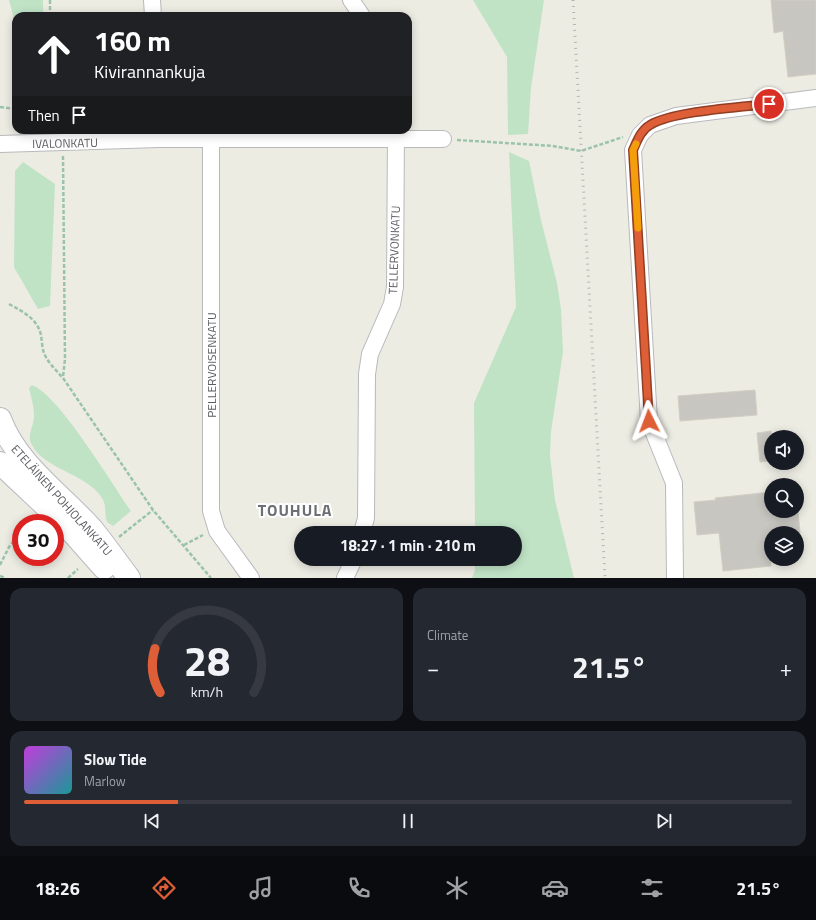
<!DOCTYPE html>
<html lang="en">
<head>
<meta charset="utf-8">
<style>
	body { margin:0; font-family:"Titillium Web",sans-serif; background:#242831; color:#f1f3f6; height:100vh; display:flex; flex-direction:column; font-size:15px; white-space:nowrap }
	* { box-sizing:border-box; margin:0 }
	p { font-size:13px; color:#9ea1a6 }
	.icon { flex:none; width:22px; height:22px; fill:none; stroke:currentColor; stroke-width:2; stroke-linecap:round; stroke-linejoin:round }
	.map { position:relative; height:578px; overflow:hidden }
	.sheet { display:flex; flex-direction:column; gap:10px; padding:10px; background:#0d0f14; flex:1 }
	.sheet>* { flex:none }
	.hud { position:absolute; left:12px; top:12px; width:400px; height:122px; border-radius:12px; box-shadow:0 2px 10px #0003; background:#202124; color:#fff; overflow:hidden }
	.buttons { position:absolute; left:764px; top:430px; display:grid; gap:8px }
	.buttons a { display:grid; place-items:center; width:40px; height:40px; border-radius:50%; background:#171b24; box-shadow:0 2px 10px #0003; font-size:20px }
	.speed { position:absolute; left:12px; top:514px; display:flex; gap:8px; font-size:20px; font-weight:700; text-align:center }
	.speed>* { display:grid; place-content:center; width:52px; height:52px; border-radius:50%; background:#171b24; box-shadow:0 2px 10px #0003; line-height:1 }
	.speed .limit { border:6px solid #d22; background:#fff; color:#111 }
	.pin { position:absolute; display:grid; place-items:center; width:34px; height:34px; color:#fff; margin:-17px; border:2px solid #fff; border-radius:50%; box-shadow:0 1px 4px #0007 }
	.me { position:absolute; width:44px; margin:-22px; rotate:357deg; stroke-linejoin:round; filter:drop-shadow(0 0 3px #0008) }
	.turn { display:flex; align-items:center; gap:14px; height:84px; padding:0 16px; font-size:18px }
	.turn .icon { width:52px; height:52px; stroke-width:2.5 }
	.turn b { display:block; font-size:28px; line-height:34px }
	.then { display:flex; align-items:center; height:38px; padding:0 16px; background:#0003; gap:8px; font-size:15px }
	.big { font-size:30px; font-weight:700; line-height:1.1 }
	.sheet .tile { flex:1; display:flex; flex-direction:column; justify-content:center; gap:6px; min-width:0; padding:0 14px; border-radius:12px; background:#242831 }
	.sheet .dial { align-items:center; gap:0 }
	.dial svg { height:104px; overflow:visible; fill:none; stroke:#363941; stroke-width:7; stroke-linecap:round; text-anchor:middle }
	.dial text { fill:#f1f3f6; stroke:none }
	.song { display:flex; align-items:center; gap:12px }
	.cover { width:48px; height:48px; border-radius:6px; background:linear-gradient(135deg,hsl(290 70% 55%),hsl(180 70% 35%)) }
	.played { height:4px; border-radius:2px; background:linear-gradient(90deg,#de5f37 20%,#363941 20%) }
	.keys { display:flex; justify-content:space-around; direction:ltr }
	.heat { display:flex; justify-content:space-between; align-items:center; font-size:22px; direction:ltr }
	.sheet .tiles { flex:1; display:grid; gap:10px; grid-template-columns:1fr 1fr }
	.tile:last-child { grid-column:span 2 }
	.trip { position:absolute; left:294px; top:526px; width:228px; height:40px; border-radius:20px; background:#171b24; box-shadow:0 2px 10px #0003; font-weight:700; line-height:40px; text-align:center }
	.tab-bar { display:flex; height:64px; justify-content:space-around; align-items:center; background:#090b0e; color:#9ea1a6 }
	.tab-bar .icon { width:28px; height:28px }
	.tab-bar .active { color:#de5f37 }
	.tab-bar b { font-size:18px; color:#f1f3f6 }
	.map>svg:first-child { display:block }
	.green { fill:#c0e3c6 }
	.building { fill:#c8c6c0; stroke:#d1cfc1 }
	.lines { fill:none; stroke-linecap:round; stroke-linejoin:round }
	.street-casing { stroke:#b8b9be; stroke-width:18 }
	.secondary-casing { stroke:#b8bac0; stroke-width:24 }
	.path { stroke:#9ac3ac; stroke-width:2.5; stroke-dasharray:4 2; stroke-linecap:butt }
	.street { stroke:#fff; stroke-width:16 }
	.secondary { stroke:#fff; stroke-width:22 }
	.rail { stroke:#b3b4b4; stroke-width:3; stroke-dasharray:1 5; stroke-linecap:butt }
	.route-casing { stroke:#903e24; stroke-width:10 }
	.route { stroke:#de5f37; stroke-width:7 }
	.slow { stroke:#f59e0b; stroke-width:7 }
	.labels { text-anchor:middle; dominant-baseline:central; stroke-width:4; stroke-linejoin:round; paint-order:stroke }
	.street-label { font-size:12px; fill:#5b5d62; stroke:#fff }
	.district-label { font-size:16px; font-weight:bold; letter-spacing:1px; fill:#6c6f74; stroke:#fff }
</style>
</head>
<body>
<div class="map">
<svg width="816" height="578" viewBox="0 0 816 578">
	<rect width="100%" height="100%" fill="#edece3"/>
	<g class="green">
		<polygon points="9,0 43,0 43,16 16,16 16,26"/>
		<polygon points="473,0 544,0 531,88 528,134 508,135 507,57"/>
		<polygon points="509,152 529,161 541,220 557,283 561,309 563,352 551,432 550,455 555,500 574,578 472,578 475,570 475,559 515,559 515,533 475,533 474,403 516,307"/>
		<polygon points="23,162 55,184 50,306 38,309 14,267 15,171"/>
		<path d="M 32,385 C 59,395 112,484 131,511 L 113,526 L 107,522 C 104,514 107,506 102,498 C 86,473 45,470 32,445 C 26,436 34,426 34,416 C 34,406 31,397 29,388 Z"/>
	</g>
	<g class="building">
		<polygon points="771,0 816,0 816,74 788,77 783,31 774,33"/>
		<polygon points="755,390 757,415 680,421 678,396"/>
		<polygon points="771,431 771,461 760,462 757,433"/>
		<polygon points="771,492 771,511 798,511 800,533 771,533 771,566 723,571 719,533 697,535 694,502 716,500 715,498"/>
	</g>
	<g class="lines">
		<g class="street-casing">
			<g id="street">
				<polyline points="152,0 153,16"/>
				<polyline points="351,0 362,16"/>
				<polyline points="211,140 211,511 217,531 251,578"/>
				<polyline points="0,144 159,139 443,139"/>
				<polyline points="362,533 366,518 367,374 370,354 392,304 395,287 396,130"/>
				<polyline points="345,578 354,559"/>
				<polyline points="675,578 674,483 649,421 633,150 640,135 650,125 676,116 816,98"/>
			</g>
		</g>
		<g class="secondary-casing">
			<g id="secondary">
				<path d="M 0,419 C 17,465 61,494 92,529 C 105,545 117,562 129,578"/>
				<polyline points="0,463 65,524 104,568"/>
			</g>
		</g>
		<g class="path">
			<polyline points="50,0 50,16"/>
			<polyline points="0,107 16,109"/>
			<polyline points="457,140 553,146 581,151 623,137"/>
			<polyline points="63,156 65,359 63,377"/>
			<path d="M 9,304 C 23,312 37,318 41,335 C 42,341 42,348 44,353 C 48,363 56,370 63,378 L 153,510 L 211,578"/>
			<polyline points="29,523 34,517"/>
			<polyline points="119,537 153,510"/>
			<polyline points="184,545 203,535"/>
			<polyline points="0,565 9,547 21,531"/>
			<polyline points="0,576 5,578"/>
			<polyline points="68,578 78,569"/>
		</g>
		<use href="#street" class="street"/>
		<use href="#secondary" class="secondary"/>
		<polyline class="rail" points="573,0 605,578"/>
	</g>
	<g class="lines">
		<g class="route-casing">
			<path id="route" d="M 649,421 L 633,150 C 637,141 641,130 650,125 C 672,111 742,107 769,104"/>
		</g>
		<use href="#route" class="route"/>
		<polyline class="slow" points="636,144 633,150 638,228"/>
	</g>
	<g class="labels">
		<g class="street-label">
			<text transform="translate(65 143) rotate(-1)">IVALONKATU</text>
			<text transform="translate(394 250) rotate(-88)">TELLERVONKATU</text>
			<text transform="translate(211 365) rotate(-90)">PELLERVOISENKATU</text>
			<text transform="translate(62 500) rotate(48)">ETELÄINEN POHJOLANKATU</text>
		</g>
		<g class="district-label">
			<text x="295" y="510">TOUHULA</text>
		</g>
	</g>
</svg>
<div class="buttons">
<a><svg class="icon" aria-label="sound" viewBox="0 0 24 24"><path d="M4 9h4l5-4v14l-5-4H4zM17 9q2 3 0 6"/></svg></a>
<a><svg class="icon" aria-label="search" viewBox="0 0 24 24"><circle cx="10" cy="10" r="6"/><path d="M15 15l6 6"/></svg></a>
<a><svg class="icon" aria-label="layers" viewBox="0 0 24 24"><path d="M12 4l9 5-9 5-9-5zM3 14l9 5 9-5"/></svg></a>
</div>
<div class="speed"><div class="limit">30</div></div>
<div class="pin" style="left:769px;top:104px;background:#d93025"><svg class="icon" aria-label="arrive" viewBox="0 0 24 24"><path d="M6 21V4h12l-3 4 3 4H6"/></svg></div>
<svg class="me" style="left:649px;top:421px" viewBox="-20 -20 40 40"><path d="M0-17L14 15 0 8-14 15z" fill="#de5f37" stroke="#fff" stroke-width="4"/></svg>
<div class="trip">18:27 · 1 min · 210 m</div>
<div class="hud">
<div class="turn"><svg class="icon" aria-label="ahead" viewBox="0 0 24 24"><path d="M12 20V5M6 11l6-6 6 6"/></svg><div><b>160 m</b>Kivirannankuja</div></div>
<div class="then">Then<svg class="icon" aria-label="arrive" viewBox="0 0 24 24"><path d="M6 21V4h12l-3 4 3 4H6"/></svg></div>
</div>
</div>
<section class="sheet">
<div class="tiles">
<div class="tile dial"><svg viewBox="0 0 100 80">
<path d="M14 69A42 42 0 1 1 86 69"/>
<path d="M14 69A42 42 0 0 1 10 35" stroke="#de5f37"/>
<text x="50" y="56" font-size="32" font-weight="700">28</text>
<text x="50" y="72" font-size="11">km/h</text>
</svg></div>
<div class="tile"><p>Climate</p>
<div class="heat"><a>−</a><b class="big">21.5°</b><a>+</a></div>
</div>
<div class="tile">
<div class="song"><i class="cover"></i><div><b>Slow Tide</b><p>Marlow</p></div></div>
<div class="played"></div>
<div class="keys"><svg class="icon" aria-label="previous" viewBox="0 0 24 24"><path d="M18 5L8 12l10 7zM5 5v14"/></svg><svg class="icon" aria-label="pause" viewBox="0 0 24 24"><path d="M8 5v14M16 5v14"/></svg><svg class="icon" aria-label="next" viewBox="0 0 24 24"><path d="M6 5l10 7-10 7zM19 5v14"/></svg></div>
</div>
</div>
</section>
<nav class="tab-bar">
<b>18:26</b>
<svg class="icon active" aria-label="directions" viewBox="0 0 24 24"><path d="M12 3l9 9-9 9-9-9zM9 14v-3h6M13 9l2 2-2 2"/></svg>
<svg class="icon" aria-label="music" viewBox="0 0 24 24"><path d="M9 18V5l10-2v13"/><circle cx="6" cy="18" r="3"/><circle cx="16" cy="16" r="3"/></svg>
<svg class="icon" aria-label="phone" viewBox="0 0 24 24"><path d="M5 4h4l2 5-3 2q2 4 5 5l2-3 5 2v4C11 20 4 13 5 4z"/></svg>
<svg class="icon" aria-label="climate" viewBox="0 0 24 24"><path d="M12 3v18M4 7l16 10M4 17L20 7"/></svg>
<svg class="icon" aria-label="car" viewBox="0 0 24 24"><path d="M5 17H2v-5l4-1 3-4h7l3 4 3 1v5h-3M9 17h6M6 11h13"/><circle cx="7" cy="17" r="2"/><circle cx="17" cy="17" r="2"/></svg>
<svg class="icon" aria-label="filters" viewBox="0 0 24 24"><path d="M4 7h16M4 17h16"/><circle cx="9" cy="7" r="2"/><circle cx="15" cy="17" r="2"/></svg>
<b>21.5°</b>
</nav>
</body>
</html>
